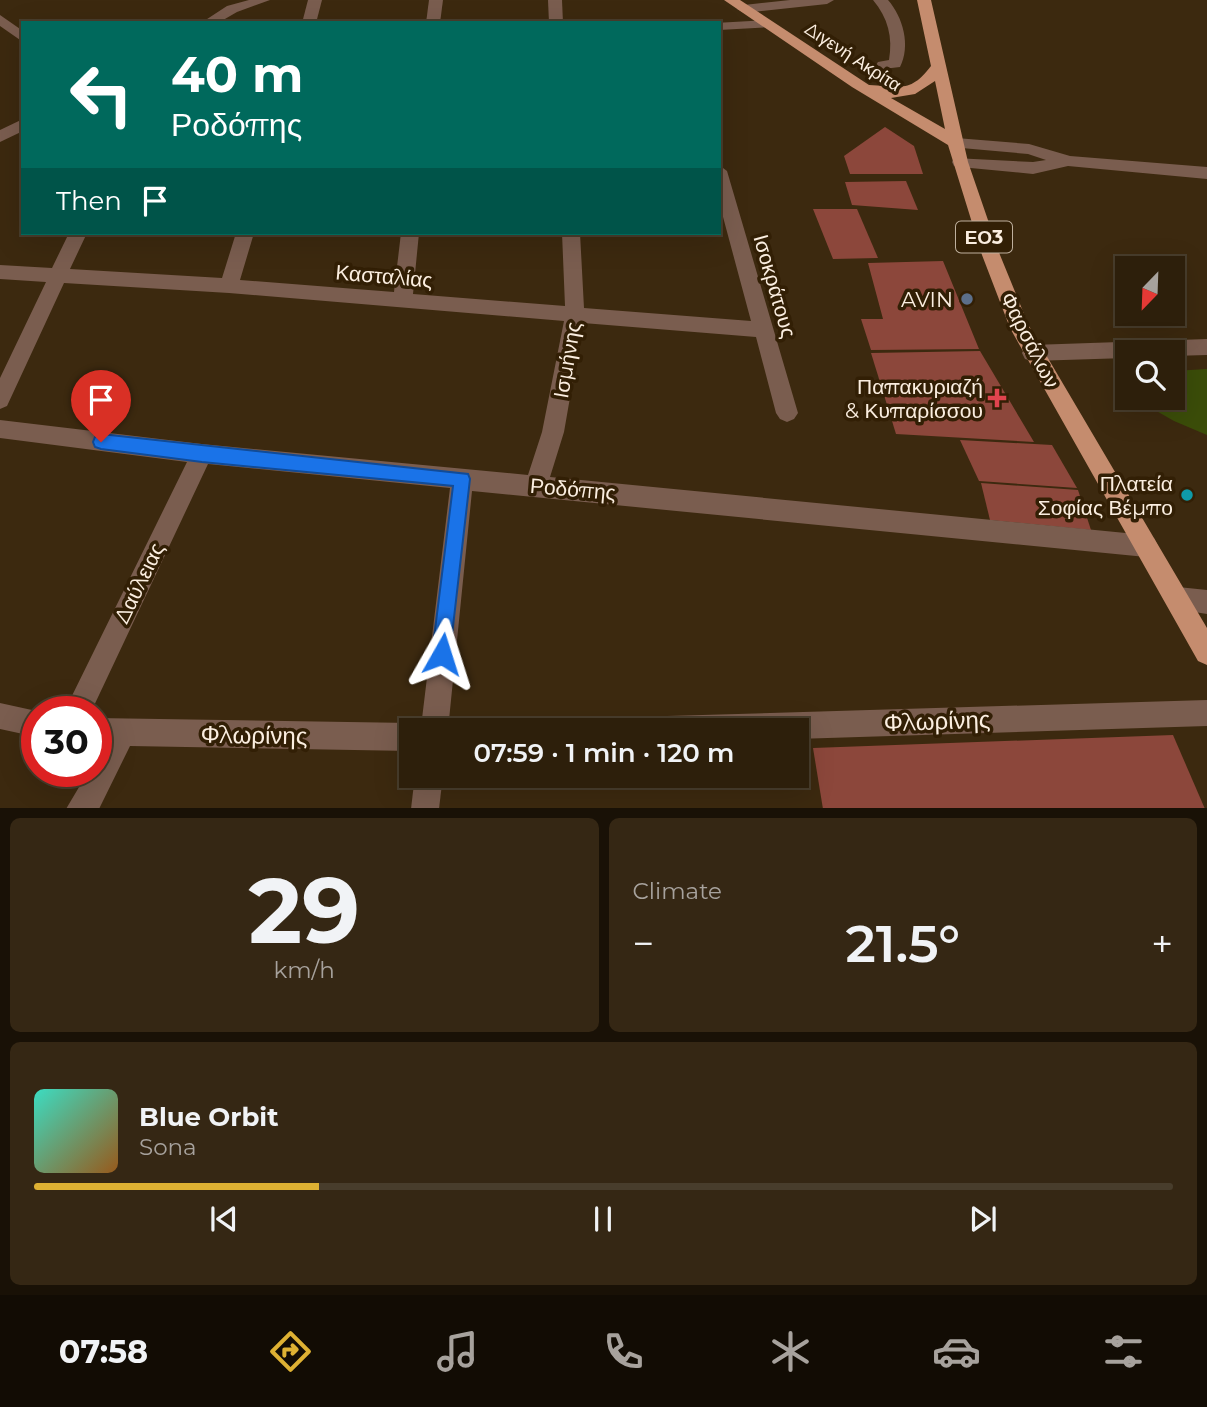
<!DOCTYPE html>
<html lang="en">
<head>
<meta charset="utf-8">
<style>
	body { margin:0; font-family:Montserrat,sans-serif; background:#352714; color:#f1f3f6; height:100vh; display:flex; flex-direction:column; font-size:26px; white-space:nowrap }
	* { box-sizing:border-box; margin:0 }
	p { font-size:23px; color:#a7a29d }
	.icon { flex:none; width:38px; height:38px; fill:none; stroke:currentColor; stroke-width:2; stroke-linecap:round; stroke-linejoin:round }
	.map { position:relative; height:808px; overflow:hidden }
	.panel { display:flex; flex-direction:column; gap:10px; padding:10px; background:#191106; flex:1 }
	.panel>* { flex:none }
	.banner { position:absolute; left:21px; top:21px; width:700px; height:214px; border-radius:0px; box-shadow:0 7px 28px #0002,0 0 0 2px #483d2c; background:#00695c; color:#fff; overflow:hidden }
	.needle { width:46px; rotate:203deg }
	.buttons { position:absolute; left:1115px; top:256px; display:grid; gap:14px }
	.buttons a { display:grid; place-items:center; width:70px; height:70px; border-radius:0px; background:#2d1f0b; box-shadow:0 7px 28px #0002,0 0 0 2px #483d2c; font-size:35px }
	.speed { position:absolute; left:21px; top:696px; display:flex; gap:14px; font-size:35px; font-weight:700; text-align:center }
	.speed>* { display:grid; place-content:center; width:91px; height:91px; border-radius:50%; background:#2d1f0b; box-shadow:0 7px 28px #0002,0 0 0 2px #483d2c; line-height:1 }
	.speed .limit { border:10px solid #d22; background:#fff; color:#111 }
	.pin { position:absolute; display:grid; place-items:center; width:60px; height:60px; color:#fff; margin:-72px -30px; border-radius:50% 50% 50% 0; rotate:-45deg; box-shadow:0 0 7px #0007 }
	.pin .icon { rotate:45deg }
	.me { position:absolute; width:77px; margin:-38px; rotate:6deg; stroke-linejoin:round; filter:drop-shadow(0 0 5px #0008) }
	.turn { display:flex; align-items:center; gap:24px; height:147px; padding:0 35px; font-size:32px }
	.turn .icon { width:91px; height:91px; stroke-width:2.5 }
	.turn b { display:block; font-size:49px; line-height:60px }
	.then { display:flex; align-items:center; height:66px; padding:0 35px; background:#0003; gap:14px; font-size:26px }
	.big { font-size:52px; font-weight:600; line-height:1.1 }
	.panel .widget { flex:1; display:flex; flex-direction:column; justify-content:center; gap:10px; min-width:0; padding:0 24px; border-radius:10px; background:#352714 }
	.panel .dial { align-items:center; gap:0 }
	.dial b { font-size:91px; line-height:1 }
	.song { display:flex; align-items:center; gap:21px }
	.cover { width:84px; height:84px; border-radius:10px; background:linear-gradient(135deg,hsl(170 70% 55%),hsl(30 70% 35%)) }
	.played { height:7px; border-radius:4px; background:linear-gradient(90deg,#deb133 25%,#483d2c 25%) }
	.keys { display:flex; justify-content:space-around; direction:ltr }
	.heat { display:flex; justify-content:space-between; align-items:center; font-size:38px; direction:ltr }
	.panel .tiles { flex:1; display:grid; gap:10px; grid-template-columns:1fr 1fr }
	.widget:last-child { grid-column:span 2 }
	.trip { position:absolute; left:399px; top:718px; width:410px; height:70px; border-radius:0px; background:#2d1f0b; box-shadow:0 7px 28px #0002,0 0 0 2px #483d2c; font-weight:600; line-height:70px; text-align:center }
	.tab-bar { display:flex; height:112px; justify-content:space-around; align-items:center; background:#120c04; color:#a7a29d }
	.tab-bar .icon { width:49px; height:49px }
	.tab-bar .current { color:#deb133 }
	.tab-bar b { font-size:32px; color:#f1f3f6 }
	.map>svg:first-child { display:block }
	.green { fill:#3b4d09 }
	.building { fill:#8c473b }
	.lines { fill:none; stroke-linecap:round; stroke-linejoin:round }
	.minor { fill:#7a5d4f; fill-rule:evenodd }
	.major { fill:#c58c6e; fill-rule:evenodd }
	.route { fill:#1a73e8; stroke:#114b97; stroke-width:2 }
	.service-dot { fill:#5c6f8a; stroke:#321f05; stroke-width:2.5 }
	.health-dot { fill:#e0444e; stroke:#321f05; stroke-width:2.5 }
	.culture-dot { fill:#0f9aa8; stroke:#321f05; stroke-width:2.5 }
	.labels { text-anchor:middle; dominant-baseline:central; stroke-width:7; stroke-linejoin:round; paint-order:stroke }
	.far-street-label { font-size:18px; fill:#fbeee0; stroke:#321f05 }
	.shield { fill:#321f05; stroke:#bfb09e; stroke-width:2 }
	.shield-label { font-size:19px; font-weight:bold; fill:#fbeee0 }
	.street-label { font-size:21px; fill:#fbeee0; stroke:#321f05 }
	.poi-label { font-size:21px; fill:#fbeee0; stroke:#321f05; text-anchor:end }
	.near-street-label { font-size:24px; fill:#fbeee0; stroke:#321f05 }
</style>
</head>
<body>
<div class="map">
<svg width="1207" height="809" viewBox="0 0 1207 809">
	<rect width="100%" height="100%" fill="#3c290f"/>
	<polygon class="green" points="1207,369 1207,435 1174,421 1132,397 1172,397 1173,371"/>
	<g class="building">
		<polygon points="885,127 914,146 923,174 850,174 844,156"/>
		<polygon points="906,181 918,210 852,205 845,182"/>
		<polygon points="813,209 857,209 878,258 833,259"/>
		<polygon points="943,261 979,349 871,350 861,319 883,319 868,263"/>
		<polygon points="980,351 1034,442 896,434 871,353"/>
		<polygon points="960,440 1052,445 1077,488 979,481"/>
		<polygon points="981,483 1078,490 1091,530 990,520"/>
		<polygon points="1173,735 1205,809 823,809 813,748"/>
	</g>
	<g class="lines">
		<g class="minor">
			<polygon points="249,0 270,0 237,12 218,23 201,23 227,6"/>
			<polygon points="308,0 322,0 316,23 302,23"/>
			<polygon points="429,0 443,0 440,23 426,23"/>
			<polygon points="548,0 562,0 563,23 549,23"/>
			<polygon points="790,0 834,0 827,4 744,13 737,9 744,5"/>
			<path d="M 873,0 L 888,0 C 903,17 911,46 900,67 L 883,69 L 876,65 L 878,62 L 889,60 C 893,37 888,18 873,0 Z"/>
			<polygon points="0,15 23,31 23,42 0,26"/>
			<polygon points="768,20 775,24 773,27 719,30 719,23 715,23"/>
			<polygon points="23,119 23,131 0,142 0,130"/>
			<polygon points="956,138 1029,144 1070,156 1207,167 1207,179 1068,166 1033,174 960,167 954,166 952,162 954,158 1033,162 1046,160 1028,154 950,147 948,143 950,139"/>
			<polygon points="719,165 727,171 798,413 794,419 787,422 780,419 776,413 756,337 583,323 564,432 550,477 1146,535 1154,538 1158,546 1154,554 1146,557 472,491 448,730 411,730 411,751 130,746 99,809 66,809 88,772 96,772 96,755 101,746 96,746 96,718 411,723 421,727 450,488 208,464 91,712 64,712 187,462 0,438 0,420 202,444 528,475 542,432 564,321 229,293 64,283 7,406 0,409 0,378 46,282 0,279 0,265 52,268 69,233 87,233 70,269 222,278 236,233 254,233 240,280 394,292 401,233 419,233 413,294 565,306 562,233 580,233 584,308 751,321 719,202"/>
			<polygon points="1207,339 1207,355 1172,356 1172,352 1127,352 1127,358 1032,361 1025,359 1022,353 1025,347 1032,345"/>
			<polygon points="1178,587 1207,590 1207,614 1169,608 1166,599 1169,590"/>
			<polygon points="1207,700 1207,726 796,739 796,730 654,730 657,720 667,716"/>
			<polygon points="0,703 41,712 37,712 37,737 0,729"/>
			<polygon points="415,775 443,775 439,809 411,809"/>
		</g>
		<path class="major" d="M 724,0 L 740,0 L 869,85 C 899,86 910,94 931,66 L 917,0 L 931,0 L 968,162 L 1000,255 L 1029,326 L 1207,628 L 1207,665 L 1198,661 L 1010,328 L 982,255 L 948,145 L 852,87 ZM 935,81 L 945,129 L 891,98 L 915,94 Z"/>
	</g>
	<polygon class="route" points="101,434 468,474 470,479 449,661 442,664 435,661 432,654 453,486 202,462 101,449 95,447 93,442 95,437"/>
	<circle class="service-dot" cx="967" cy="299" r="7"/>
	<path class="health-dot" d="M993.5 387.5h7v7h7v7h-7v7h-7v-7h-7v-7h7z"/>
	<circle class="culture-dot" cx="1187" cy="495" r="7"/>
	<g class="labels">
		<g class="far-street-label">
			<text transform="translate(853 57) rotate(33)">Διγενή Ακρίτα</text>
		</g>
		<rect class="shield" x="956" y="221.5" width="56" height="31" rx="5"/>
		<g class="shield-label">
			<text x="984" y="237">ΕΟ3</text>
		</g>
		<g class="street-label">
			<text transform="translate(384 276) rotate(5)">Κασταλίας</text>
			<text transform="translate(775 286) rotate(74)">Ισοκράτους</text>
			<text transform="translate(1030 340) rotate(63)">Φαρσάλων</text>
			<text transform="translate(567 360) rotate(-80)">Ισμήνης</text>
			<text transform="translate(573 489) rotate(5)">Ροδόπης</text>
			<text transform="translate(139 583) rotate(-64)">Δαύλειας</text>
		</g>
		<g class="poi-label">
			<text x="953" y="299">AVIN</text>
			<text x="983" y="386">Παπακυριαζή<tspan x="983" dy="24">&amp; Κυπαρίσσου</tspan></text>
			<text x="1173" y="483">Πλατεία<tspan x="1173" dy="24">Σοφίας Βέμπο</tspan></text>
		</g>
		<g class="near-street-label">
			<text transform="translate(937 721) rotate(-2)">Φλωρίνης</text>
			<text transform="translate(254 735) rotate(1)">Φλωρίνης</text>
		</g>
	</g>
</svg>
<div class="buttons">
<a><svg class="needle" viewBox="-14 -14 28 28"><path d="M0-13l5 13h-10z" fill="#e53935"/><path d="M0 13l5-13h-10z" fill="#a7a29d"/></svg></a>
<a><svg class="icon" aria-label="search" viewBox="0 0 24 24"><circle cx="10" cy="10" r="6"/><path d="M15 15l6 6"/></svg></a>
</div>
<div class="speed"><div class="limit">30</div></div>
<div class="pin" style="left:101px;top:442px;background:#d93025"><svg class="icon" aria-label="arrive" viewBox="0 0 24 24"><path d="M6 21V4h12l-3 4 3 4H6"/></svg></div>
<svg class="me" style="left:442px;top:654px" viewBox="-20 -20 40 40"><path d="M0-17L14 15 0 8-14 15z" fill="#1a73e8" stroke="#fff" stroke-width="4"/></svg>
<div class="trip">07:59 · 1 min · 120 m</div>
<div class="banner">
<div class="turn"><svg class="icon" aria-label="left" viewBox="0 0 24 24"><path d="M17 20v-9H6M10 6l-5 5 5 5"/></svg><div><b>40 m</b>Ροδόπης</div></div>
<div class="then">Then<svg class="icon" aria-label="arrive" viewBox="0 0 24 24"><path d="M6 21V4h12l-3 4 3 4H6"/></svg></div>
</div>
</div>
<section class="panel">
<div class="tiles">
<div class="widget dial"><b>29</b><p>km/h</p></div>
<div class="widget"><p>Climate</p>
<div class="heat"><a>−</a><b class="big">21.5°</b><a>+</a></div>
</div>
<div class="widget">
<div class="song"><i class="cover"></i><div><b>Blue Orbit</b><p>Sona</p></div></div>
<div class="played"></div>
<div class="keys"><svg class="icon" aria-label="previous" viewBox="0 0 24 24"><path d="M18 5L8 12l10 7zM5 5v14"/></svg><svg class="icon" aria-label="pause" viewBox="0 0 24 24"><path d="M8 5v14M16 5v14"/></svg><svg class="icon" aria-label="next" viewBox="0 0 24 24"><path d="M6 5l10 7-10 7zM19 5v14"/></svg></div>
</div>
</div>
</section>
<nav class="tab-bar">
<b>07:58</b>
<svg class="icon current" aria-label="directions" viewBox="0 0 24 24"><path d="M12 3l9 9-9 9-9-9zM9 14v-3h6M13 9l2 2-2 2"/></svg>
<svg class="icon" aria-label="music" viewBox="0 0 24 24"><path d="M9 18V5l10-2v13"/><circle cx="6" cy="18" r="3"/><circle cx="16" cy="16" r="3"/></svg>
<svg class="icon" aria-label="phone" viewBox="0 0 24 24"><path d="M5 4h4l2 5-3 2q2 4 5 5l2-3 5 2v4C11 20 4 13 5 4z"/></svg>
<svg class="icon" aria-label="climate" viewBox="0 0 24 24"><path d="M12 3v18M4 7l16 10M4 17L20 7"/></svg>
<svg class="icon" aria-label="car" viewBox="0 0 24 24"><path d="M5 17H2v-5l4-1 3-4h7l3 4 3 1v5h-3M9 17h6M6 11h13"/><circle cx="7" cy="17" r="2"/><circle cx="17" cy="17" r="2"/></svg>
<svg class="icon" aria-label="filters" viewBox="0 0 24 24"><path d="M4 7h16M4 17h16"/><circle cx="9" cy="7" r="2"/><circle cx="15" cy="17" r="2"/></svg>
</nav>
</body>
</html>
